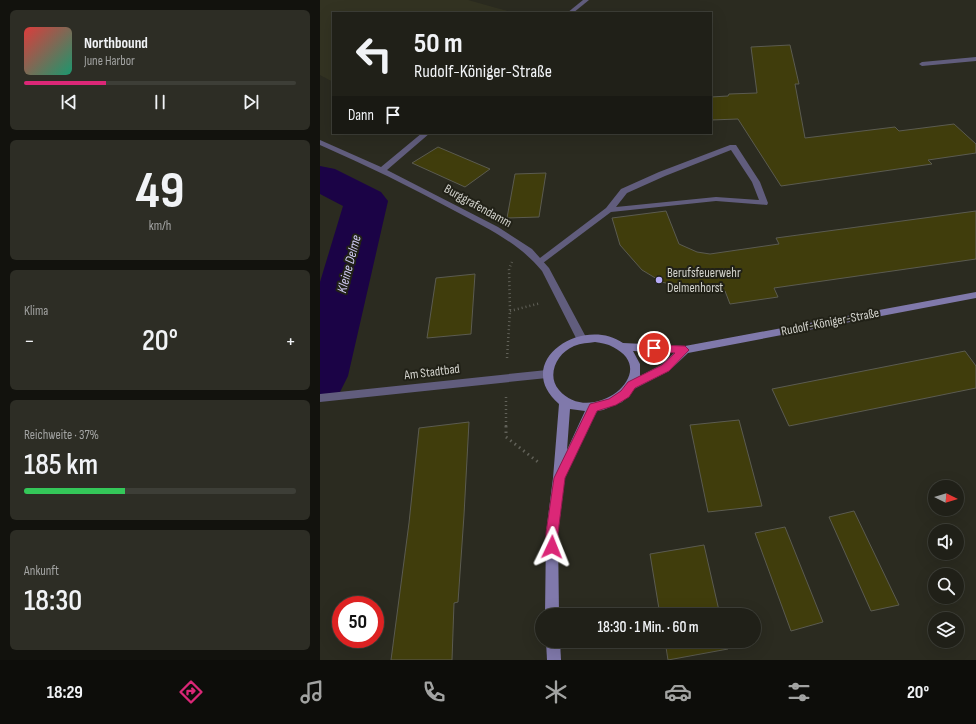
<!DOCTYPE html>
<html lang="de">
<head>
<meta charset="utf-8">
<style>
	body { margin:0; font-family:"Sofia Sans Condensed",sans-serif; background:#2d2d25; color:#f1f3f6; height:100vh; display:flex; flex-direction:column; font-size:15px; white-space:nowrap }
	* { box-sizing:border-box; margin:0 }
	p { font-size:13px; color:#a2a3a2 }
	.icon { flex:none; width:22px; height:22px; fill:none; stroke:currentColor; stroke-width:2; stroke-linecap:round; stroke-linejoin:round }
	.map { position:relative; flex:1; overflow:hidden }
	.side { display:flex; flex-direction:column; gap:10px; padding:10px; background:#12120d; width:320px }
	.side>* { flex:none }
	.top-card { position:absolute; left:12px; top:12px; width:380px; height:122px; border-radius:0px; box-shadow:0 4px 16px #0002,0 0 0 1px #3d3e37; background:#202018; color:#f1f3f6; overflow:hidden }
	.needle { width:26px; rotate:95deg }
	.tools { position:absolute; left:608px; top:480px; display:grid; gap:8px }
	.tools a { display:grid; place-items:center; width:36px; height:36px; border-radius:50%; background:#202018; box-shadow:0 4px 16px #0002,0 0 0 1px #3d3e37; font-size:20px }
	.speed { position:absolute; left:12px; top:596px; display:flex; gap:8px; font-size:20px; font-weight:700; text-align:center }
	.speed>* { display:grid; place-content:center; width:52px; height:52px; border-radius:50%; background:#202018; box-shadow:0 4px 16px #0002,0 0 0 1px #3d3e37; line-height:1 }
	.speed .limit { border:6px solid #d22; background:#fff; color:#111 }
	.pin { position:absolute; display:grid; place-items:center; width:34px; height:34px; color:#fff; margin:-17px; border:2px solid #fff; border-radius:50%; box-shadow:0 1px 4px #0007 }
	.me { position:absolute; width:44px; margin:-22px; rotate:2deg; stroke-linejoin:round; filter:drop-shadow(0 0 3px #0008) }
	.turn { display:flex; align-items:center; gap:14px; height:84px; padding:0 16px; font-size:18px }
	.turn .icon { width:52px; height:52px; stroke-width:2.5 }
	.turn b { display:block; font-size:28px; line-height:34px }
	.then { display:flex; align-items:center; height:38px; padding:0 16px; background:#0003; gap:8px; font-size:15px }
	.big { font-size:30px; font-weight:600; line-height:1.1 }
	.side .tile { flex:1; display:flex; flex-direction:column; justify-content:center; gap:6px; min-width:0; padding:0 14px; border-radius:6px; background:#2d2d25 }
	.side .dial { align-items:center; gap:0 }
	.dial b { font-size:52px; line-height:1 }
	.song { display:flex; align-items:center; gap:12px }
	.cover { width:48px; height:48px; border-radius:6px; background:linear-gradient(135deg,hsl(0 70% 55%),hsl(160 70% 35%)) }
	.played { height:4px; border-radius:2px; background:linear-gradient(90deg,#db2777 30%,#3d3e37 30%) }
	.keys { display:flex; justify-content:space-around; direction:ltr }
	.heat { display:flex; justify-content:space-between; align-items:center; font-size:22px; direction:ltr }
	.charge { height:6px; border-radius:3px; background:linear-gradient(90deg,#34c759 37%,#3d3e37 0) }
	.trip { position:absolute; left:215px; top:608px; width:226px; height:40px; border-radius:20px; background:#202018; box-shadow:0 4px 16px #0002,0 0 0 1px #3d3e37; font-weight:600; line-height:40px; text-align:center }
	.dock { display:flex; height:64px; justify-content:space-around; align-items:center; background:#0d0d0a; color:#a2a3a2 }
	.dock .icon { width:28px; height:28px }
	.dock .selected { color:#db2777 }
	.dock b { font-size:18px; color:#f1f3f6 }
	main { display:flex; flex:1; min-height:0 }
	.map>svg:first-child { display:block }
	.built { fill:#332 }
	.lines { fill:none; stroke-linecap:round; stroke-linejoin:round }
	.river { fill:#1b0346; fill-rule:evenodd }
	.building { fill:#403d0c; stroke:#5b5b50 }
	.path-far1 { stroke:#616158; stroke-width:2.5; stroke-dasharray:1 3; stroke-linecap:butt }
	.path { stroke:#616158; stroke-width:3; stroke-dasharray:1.5 4; stroke-linecap:butt }
	.service { fill:#615d7d; fill-rule:evenodd }
	.minor { fill:#615d7d; fill-rule:evenodd }
	.secondary { fill:#8079ab; fill-rule:evenodd }
	.route { fill:#db2777; stroke:#8e194d }
	.poi-dot { fill:#b6abf8; stroke:#212117; stroke-width:1.5 }
	.labels { text-anchor:middle; dominant-baseline:central; stroke-width:4; stroke-linejoin:round; paint-order:stroke }
	.street-label { font-size:13px; fill:#d3d3cd; stroke:#212117 }
	.poi-label { font-size:13px; fill:#d3d3cd; stroke:#212117; text-anchor:start }
	.water-label { font-size:14px; font-style:italic; fill:#cfcaf3; stroke:#212117 }
</style>
</head>
<body>
<main>
<section class="side">
<div class="tile">
<div class="song"><i class="cover"></i><div><b>Northbound</b><p>June Harbor</p></div></div>
<div class="played"></div>
<div class="keys"><svg class="icon" aria-label="previous" viewBox="0 0 24 24"><path d="M18 5L8 12l10 7zM5 5v14"/></svg><svg class="icon" aria-label="pause" viewBox="0 0 24 24"><path d="M8 5v14M16 5v14"/></svg><svg class="icon" aria-label="next" viewBox="0 0 24 24"><path d="M6 5l10 7-10 7zM19 5v14"/></svg></div>
</div>
<div class="tile dial"><b>49</b><p>km/h</p></div>
<div class="tile"><p>Klima</p>
<div class="heat"><a>−</a><b class="big">20°</b><a>+</a></div>
</div>
<div class="tile"><p>Reichweite · 37%</p><b class="big">185 km</b><div class="charge"></div></div>
<div class="tile"><p>Ankunft</p><b class="big">18:30</b></div>
</section>
<div class="map">
<svg width="656" height="660" viewBox="0 0 656 660">
	<rect width="100%" height="100%" fill="#2b2b20"/>
	<polygon class="built" points="0,0 148,0 194,13 13,13 13,82 0,75"/>
	<g class="lines">
		<polygon class="river" points="0,166 15,169 61,192 68,201 28,376 20,392 0,398 0,282 23,206 0,194"/>
	</g>
	<g class="building">
		<polygon points="470,45 479,84 475,84 485,138 575,127 579,131 634,124 656,144 656,153 608,160 612,164 461,186 418,119 391,120 391,97 408,96 409,94 437,93 431,47"/>
		<polygon points="118,147 170,169 145,187 92,163"/>
		<polygon points="226,173 219,217 187,218 195,174"/>
		<polygon points="346,211 359,244 377,252 390,254 459,244 456,238 656,211 656,259 454,288 458,297 410,304 405,291 372,290 342,282 322,270 300,245 292,218"/>
		<polygon points="155,274 151,334 107,338 116,278"/>
		<polygon points="645,351 656,366 656,388 469,426 452,389"/>
		<polygon points="419,420 442,506 388,512 370,425"/>
		<polygon points="149,422 144,515 138,602 134,603 132,660 71,660 89,523 99,428"/>
		<polygon points="534,511 579,605 551,611 509,517"/>
		<polygon points="465,527 503,622 471,631 435,533"/>
		<polygon points="384,545 400,615 340,615 330,554"/>
		<polygon points="345,641 406,641 408,649 348,660"/>
	</g>
	<g class="lines">
		<g class="path-far1">
			<polyline points="190,311 221,303"/>
			<polyline points="187,358 190,311 189,269 192,262"/>
			<polyline points="186,397 186,427"/>
		</g>
		<polyline class="path" points="186,426 186,437 218,462"/>
		<g class="service">
			<polygon points="656,57 656,61 602,66 599,64 602,62"/>
			<path d="M 410,145 L 416,145 L 440,182 L 448,203 L 447,205 L 396,201 L 291,212 L 223,263 L 217,263 L 216,261 L 286,208 L 301,189 L 339,172 ZM 411,150 L 432,182 L 439,200 L 396,197 L 296,207 L 307,193 L 345,176 Z"/>
		</g>
		<g class="minor">
			<polygon points="263,0 269,0 253,13 247,13"/>
			<path d="M 102,133 L 110,133 L 67,170 L 178,227 L 212,249 L 229,268 L 267,339 L 266,342 L 258,342 L 222,271 C 199,243 167,228 135,211 C 91,187 46,165 0,145 L 0,140 L 61,167 Z"/>
			<polygon points="227,370 231,371 232,374 231,377 227,378 0,402 0,394"/>
		</g>
		<g class="secondary">
			<path d="M 656,292 L 656,298 L 368,353 L 349,371 L 314,389 L 302,402 L 283,410 L 277,411 L 245,477 L 238,533 L 239,615 L 225,615 L 226,533 L 233,478 L 239,404 C 191,362 262,315 303,343 L 365,346 ZM 275,342 C 281,343 288,344 293,347 C 343,372 271,428 239,390 C 226,375 237,353 254,346 C 261,343 268,343 275,342 ZM 313,351 L 354,353 L 341,365 L 320,376 L 320,364 ZM 250,409 L 265,411 L 247,450 Z"/>
			<polygon points="226,641 240,641 241,660 227,660"/>
		</g>
	</g>
	<polygon class="route" points="334,345 365,346 369,350 349,371 315,388 309,397 296,405 277,411 245,478 238,533 238,547 236,551 232,553 228,551 226,547 226,533 234,478 270,404 289,399 301,391 308,382 342,365 355,353 331,351 330,348"/>
	<circle class="poi-dot" cx="339" cy="280" r="4"/>
	<g class="labels">
		<g class="street-label">
			<text transform="translate(158 206) rotate(29)">Burggrafendamm</text>
			<text transform="translate(510 322) rotate(-11)">Rudolf-Königer-Straße</text>
			<text transform="translate(112 372) rotate(-7)">Am Stadtbad</text>
		</g>
		<g class="poi-label">
			<text x="347" y="273">Berufsfeuerwehr<tspan x="347" dy="15">Delmenhorst</tspan></text>
		</g>
		<g class="water-label">
			<text transform="translate(29 264) rotate(-75)">Kleine Delme</text>
		</g>
	</g>
</svg>
<div class="tools">
<a><svg class="needle" viewBox="-14 -14 28 28"><path d="M0-13l5 13h-10z" fill="#e53935"/><path d="M0 13l5-13h-10z" fill="#a2a3a2"/></svg></a>
<a><svg class="icon" aria-label="sound" viewBox="0 0 24 24"><path d="M4 9h4l5-4v14l-5-4H4zM17 9q2 3 0 6"/></svg></a>
<a><svg class="icon" aria-label="search" viewBox="0 0 24 24"><circle cx="10" cy="10" r="6"/><path d="M15 15l6 6"/></svg></a>
<a><svg class="icon" aria-label="layers" viewBox="0 0 24 24"><path d="M12 4l9 5-9 5-9-5zM3 14l9 5 9-5"/></svg></a>
</div>
<div class="speed"><div class="limit">50</div></div>
<div class="pin" style="left:334px;top:348px;background:#d93025"><svg class="icon" aria-label="arrive" viewBox="0 0 24 24"><path d="M6 21V4h12l-3 4 3 4H6"/></svg></div>
<svg class="me" style="left:232px;top:547px" viewBox="-20 -20 40 40"><path d="M0-17L14 15 0 8-14 15z" fill="#db2777" stroke="#fff" stroke-width="4"/></svg>
<div class="trip">18:30 · 1 Min. · 60 m</div>
<div class="top-card">
<div class="turn"><svg class="icon" aria-label="left" viewBox="0 0 24 24"><path d="M17 20v-9H6M10 6l-5 5 5 5"/></svg><div><b>50 m</b>Rudolf-Königer-Straße</div></div>
<div class="then">Dann<svg class="icon" aria-label="arrive" viewBox="0 0 24 24"><path d="M6 21V4h12l-3 4 3 4H6"/></svg></div>
</div>
</div>
</main>
<nav class="dock">
<b>18:29</b>
<svg class="icon selected" aria-label="directions" viewBox="0 0 24 24"><path d="M12 3l9 9-9 9-9-9zM9 14v-3h6M13 9l2 2-2 2"/></svg>
<svg class="icon" aria-label="music" viewBox="0 0 24 24"><path d="M9 18V5l10-2v13"/><circle cx="6" cy="18" r="3"/><circle cx="16" cy="16" r="3"/></svg>
<svg class="icon" aria-label="phone" viewBox="0 0 24 24"><path d="M5 4h4l2 5-3 2q2 4 5 5l2-3 5 2v4C11 20 4 13 5 4z"/></svg>
<svg class="icon" aria-label="climate" viewBox="0 0 24 24"><path d="M12 3v18M4 7l16 10M4 17L20 7"/></svg>
<svg class="icon" aria-label="car" viewBox="0 0 24 24"><path d="M5 17H2v-5l4-1 3-4h7l3 4 3 1v5h-3M9 17h6M6 11h13"/><circle cx="7" cy="17" r="2"/><circle cx="17" cy="17" r="2"/></svg>
<svg class="icon" aria-label="filters" viewBox="0 0 24 24"><path d="M4 7h16M4 17h16"/><circle cx="9" cy="7" r="2"/><circle cx="15" cy="17" r="2"/></svg>
<b>20°</b>
</nav>
</body>
</html>
